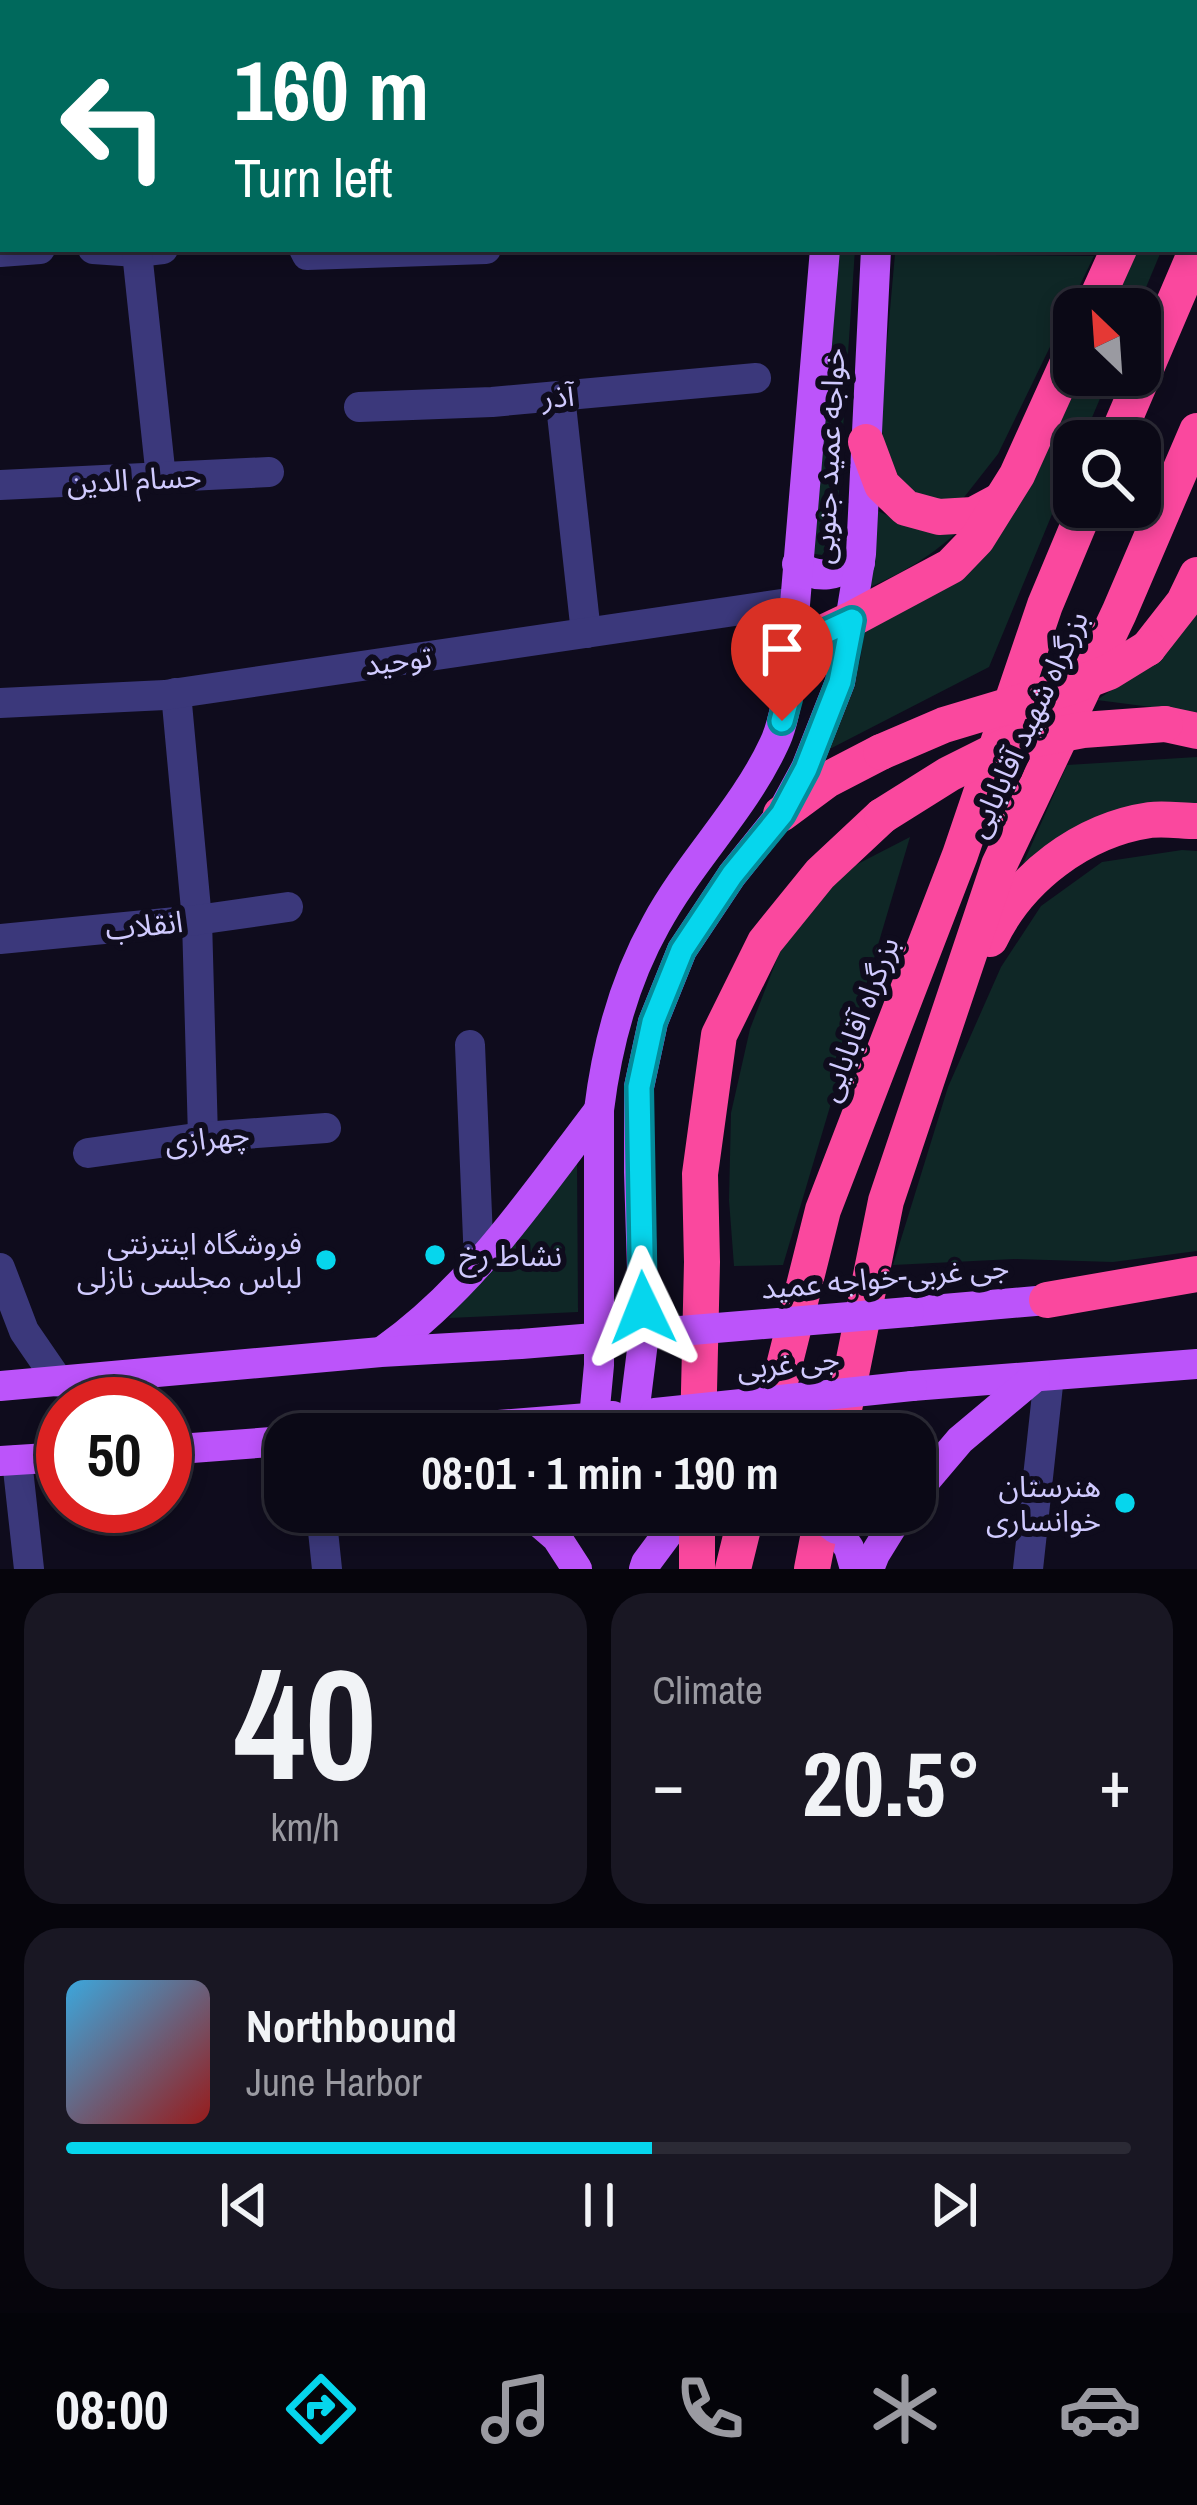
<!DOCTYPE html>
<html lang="en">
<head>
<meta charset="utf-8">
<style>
	body { margin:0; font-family:"Archivo Narrow","Noto Sans Arabic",sans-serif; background:#191723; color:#f1f3f6; height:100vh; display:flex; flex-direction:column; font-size:45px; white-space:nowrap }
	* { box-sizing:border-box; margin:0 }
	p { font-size:39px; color:#9a9aa1 }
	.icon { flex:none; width:66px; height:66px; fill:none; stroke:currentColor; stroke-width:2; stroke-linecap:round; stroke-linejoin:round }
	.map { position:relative; height:1569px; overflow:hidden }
	.side { display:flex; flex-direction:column; gap:24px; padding:24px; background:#06050c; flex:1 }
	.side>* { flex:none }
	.hud { position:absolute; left:0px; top:0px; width:1197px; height:252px; box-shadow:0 6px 18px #0003,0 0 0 3px #2b2a35; background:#00695c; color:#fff; overflow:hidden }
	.needle { width:78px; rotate:335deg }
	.buttons { position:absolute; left:1053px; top:288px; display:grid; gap:24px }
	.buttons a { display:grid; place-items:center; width:108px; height:108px; border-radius:24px; background:#0b0916; box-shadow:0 6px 18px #0003,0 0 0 3px #2b2a35; font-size:60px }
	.speed { position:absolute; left:36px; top:1377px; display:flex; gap:24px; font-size:60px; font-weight:700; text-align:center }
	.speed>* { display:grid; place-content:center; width:156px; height:156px; border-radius:50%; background:#0b0916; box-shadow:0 6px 18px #0003,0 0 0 3px #2b2a35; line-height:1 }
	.speed .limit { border:18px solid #d22; background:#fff; color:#111 }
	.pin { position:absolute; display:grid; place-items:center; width:102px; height:102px; color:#fff; margin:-123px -51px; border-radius:50% 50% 50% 0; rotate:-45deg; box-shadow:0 0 12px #0007 }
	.pin .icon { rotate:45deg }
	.me { position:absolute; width:132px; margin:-66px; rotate:358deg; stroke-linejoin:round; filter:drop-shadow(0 0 9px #0008) }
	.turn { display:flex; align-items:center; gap:42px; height:252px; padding:0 36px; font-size:54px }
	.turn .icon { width:156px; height:156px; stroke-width:2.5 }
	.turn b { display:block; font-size:84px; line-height:102px }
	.big { font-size:90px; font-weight:800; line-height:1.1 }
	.side .card { flex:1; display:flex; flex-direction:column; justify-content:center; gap:18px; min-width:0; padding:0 42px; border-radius:36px; background:#191723 }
	.side .dial { align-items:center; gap:0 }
	.dial b { font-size:156px; line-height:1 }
	.song { display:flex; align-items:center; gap:36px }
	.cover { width:144px; height:144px; border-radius:18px; background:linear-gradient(135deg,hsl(200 70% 55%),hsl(0 70% 35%)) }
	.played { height:12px; border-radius:6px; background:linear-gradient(90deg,#06d6ed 55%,#2b2a35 55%) }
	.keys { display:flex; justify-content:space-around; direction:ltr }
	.heat { display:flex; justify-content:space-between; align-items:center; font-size:66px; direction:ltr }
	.side .tiles { flex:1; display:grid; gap:24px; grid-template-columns:1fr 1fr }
	.card:last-child { grid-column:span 2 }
	.trip { position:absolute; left:264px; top:1413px; width:672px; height:120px; border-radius:36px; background:#0b0916; box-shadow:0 6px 18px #0003,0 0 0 3px #2b2a35; font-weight:800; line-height:120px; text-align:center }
	.menu { display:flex; height:192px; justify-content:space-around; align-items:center; background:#040409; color:#9a9aa1 }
	.menu .icon { width:84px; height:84px }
	.menu .selected { color:#06d6ed }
	.menu b { font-size:54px; color:#f1f3f6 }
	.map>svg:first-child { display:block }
	.green { fill:#0f2726 }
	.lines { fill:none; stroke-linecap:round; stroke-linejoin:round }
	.minor { stroke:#3b387b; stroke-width:30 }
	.major { stroke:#bc54fa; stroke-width:30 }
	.highway { stroke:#fa489e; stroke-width:36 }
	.major-bridge { stroke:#bc54fa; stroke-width:30 }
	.highway-bridge { stroke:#fa489e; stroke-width:36 }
	.route-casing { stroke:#048b9a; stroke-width:30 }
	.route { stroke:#06d6ed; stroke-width:21 }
	.poi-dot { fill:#06d6ed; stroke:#0f0c1d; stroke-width:4.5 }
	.labels { text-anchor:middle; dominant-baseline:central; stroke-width:12; stroke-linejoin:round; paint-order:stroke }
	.street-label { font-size:30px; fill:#d0cafe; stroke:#0f0c1d }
	.poi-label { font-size:30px; fill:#d0cafe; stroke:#0f0c1d; text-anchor:end }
</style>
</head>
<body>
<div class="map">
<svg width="1197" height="1569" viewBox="0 0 1197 1569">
	<rect width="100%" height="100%" fill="#0f0c1d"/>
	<g class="green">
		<polygon points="1000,0 1197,0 1197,20 1194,26 1194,3 999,3"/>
		<polygon points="832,249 855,249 836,534 822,555 808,553"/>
		<polygon points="1134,249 1162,249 1137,309 1107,309"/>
		<polygon points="895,254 1094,256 998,454 958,505 904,494 878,444"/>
		<polygon points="1076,375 1110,375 1082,441 1074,441 1074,461 989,667 820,754 860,661 866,621 972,564"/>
		<path d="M 878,511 L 910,526 L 962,527 C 933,556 901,574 863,590 Z"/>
		<polygon points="1197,600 1197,713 1097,700 1148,665"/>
		<polygon points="1197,757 1197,806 1105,818 1023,864 1067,765"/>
		<polygon points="910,837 783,1265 734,1266 729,1200 731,1113 750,1029 780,951 844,871"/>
		<polygon points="1182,850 1197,851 1197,1251 1113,1262 1014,1259 893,1265 948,1087 1001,967 1041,906 1102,862"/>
		<polygon points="577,1162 578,1312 449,1318"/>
	</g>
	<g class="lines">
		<g class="minor">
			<polyline points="972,0 976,1"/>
			<polyline points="32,3 56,0"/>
			<polyline points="637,3 656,0"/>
			<polyline points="0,7 3,7"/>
			<polyline points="93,249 137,252 163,249"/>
			<polyline points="304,249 307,255 486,249"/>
			<polyline points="0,252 40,249"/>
			<polyline points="137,252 161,478"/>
			<polyline points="560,396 586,633"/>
			<polyline points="359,407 492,402 756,378"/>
			<polyline points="0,485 269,472"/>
			<polyline points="176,693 197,920 203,1137"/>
			<polyline points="0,703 165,695 795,602"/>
			<polyline points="0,939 197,920 288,907"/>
			<polyline points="470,1045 479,1263"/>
			<polyline points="88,1153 203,1137 326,1128"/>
			<polyline points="0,1268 24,1331 59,1382"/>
			<polyline points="17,1460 29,1569"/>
			<polyline points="321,1512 327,1569"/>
			<polyline points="1028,1569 1049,1376"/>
		</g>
		<g class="major">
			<polyline points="842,3 842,0"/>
			<polyline points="893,3 893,0"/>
			<path d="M 797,564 C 818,582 837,574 860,563"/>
			<polyline points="909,1312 1070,1298"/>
			<path d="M 384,1350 C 472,1288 534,1195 599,1110"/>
			<polyline points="0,1386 381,1352 521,1344 656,1333"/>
			<polyline points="912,1386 1197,1364"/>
			<polyline points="634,1414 644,1334 639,1172 639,1087 653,1022 682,950 732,875 781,814 806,768 840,682 861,554 876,249"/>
			<path d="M 594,1418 L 599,1365 L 599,1110 C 607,1045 624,981 656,924 C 690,861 744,809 774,744 C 781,730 784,714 787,699 L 825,249"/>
			<polyline points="386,1434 613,1416"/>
			<polyline points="165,1450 285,1441"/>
			<polyline points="0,1461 63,1457"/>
			<polyline points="915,1493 960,1440 1035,1377"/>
			<polyline points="527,1512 557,1538 577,1569"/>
			<polyline points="836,1529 849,1548 855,1569"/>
			<polyline points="644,1569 646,1563 680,1517 691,1512"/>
			<polyline points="869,1569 875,1554 901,1512"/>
		</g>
		<g class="highway">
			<polyline points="1194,80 1197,73"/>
			<polyline points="1092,309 1119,249"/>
			<polyline points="1115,441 1197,249"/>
			<polyline points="866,442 882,485 906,508 939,517 973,515 1001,500"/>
			<polyline points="791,648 852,619 951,566 977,539 1017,475 1074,349"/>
			<polyline points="1148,648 1184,602 1197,575"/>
			<polyline points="1165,724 1197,731"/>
			<polyline points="781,814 827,780 881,752"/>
			<path d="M 990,939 C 1019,878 1082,830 1150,820 C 1165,818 1182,821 1197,821"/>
			<polyline points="1047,1300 1197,1274"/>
			<polyline points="698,1434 702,1262 700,1174 719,1035 765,942 820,874 882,816"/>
			<polyline points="767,1434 823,1210 960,855 1045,605 1086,507"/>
			<polyline points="839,1434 886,1201 999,865 1119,613 1197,431"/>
			<polyline points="697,1512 697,1569"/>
			<polyline points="733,1569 747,1512"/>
			<polyline points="812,1569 823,1512"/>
		</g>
		<g class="major-bridge">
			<polyline points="656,1333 909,1312"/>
			<polyline points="655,1413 912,1386"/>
			<polyline points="814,1512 836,1529"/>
		</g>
		<g class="highway-bridge">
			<polyline points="881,752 944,725 1070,687 1109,672 1148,648"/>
			<polyline points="882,816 949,774 1009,744 1083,730 1165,724"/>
		</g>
	</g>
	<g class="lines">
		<g class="route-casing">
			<polyline id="route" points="643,1308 639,1087 653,1022 682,950 732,875 782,814 806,769 840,682 852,620 791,648 788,699 782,721"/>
		</g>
		<use href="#route" class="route"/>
	</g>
	<g class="poi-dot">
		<circle cx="435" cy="1255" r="12"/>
		<circle cx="326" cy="1260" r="12"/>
		<circle cx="1125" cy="1503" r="12"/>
	</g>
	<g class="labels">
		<g class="street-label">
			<text transform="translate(558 396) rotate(-5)">آذر</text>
			<text transform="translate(828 456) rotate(-87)">خواجه عمید جنوبی</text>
			<text transform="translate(134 479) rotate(-3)">حسام الدین</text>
			<text transform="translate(398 660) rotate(-8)">توحید</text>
			<text transform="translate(1027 724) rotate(-65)">بزرگراه شهید آقابابایی</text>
			<text transform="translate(144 925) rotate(-6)">انقلاب</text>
			<text transform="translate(858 1019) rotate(-69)">بزرگراه آقابابایی</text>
			<text transform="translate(207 1138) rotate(-6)">چهرازی</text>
			<text transform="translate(885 1277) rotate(-5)">جی غربی-خواجه عمید</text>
			<text transform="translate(788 1363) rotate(-6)">جی غربی</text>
		</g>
		<g class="poi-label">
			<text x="302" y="1243">فروشگاه اینترنتی<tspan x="302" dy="34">لباس مجلسی نازلی</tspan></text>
			<text x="459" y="1255" text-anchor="start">نشاط رخ</text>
			<text x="1101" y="1486">هنرستان<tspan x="1101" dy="34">خوانساری</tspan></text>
		</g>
	</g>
</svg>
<div class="buttons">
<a><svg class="needle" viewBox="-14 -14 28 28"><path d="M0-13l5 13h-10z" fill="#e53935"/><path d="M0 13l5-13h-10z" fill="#9a9aa1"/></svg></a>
<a><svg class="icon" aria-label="search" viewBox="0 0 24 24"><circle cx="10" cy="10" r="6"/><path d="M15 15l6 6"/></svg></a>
</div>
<div class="speed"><div class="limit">50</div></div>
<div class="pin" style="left:782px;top:721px;background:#d93025"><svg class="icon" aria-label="arrive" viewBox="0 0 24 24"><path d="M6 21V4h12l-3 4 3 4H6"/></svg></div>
<svg class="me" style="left:643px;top:1308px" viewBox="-20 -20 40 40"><path d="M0-17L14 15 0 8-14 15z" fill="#06d6ed" stroke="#fff" stroke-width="4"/></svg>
<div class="trip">08:01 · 1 min · 190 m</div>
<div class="hud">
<div class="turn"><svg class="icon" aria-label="left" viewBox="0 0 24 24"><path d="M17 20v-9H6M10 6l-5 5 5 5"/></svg><div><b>160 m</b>Turn left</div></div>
</div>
</div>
<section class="side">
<div class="tiles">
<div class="card dial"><b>40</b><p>km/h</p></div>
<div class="card"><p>Climate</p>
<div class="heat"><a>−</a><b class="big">20.5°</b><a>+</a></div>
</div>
<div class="card">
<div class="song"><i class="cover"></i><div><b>Northbound</b><p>June Harbor</p></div></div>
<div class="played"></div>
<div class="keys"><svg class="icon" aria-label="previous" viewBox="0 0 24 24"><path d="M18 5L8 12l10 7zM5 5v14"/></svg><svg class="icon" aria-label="pause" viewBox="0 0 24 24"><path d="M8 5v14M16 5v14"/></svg><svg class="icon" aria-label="next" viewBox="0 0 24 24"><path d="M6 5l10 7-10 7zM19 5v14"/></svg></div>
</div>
</div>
</section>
<nav class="menu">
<b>08:00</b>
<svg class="icon selected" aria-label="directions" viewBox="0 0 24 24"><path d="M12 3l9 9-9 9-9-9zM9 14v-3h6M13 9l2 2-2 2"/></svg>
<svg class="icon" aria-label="music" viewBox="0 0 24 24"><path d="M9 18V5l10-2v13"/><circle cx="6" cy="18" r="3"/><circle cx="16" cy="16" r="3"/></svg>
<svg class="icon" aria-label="phone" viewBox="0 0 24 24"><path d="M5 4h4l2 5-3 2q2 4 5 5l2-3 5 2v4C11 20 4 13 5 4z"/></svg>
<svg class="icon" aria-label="climate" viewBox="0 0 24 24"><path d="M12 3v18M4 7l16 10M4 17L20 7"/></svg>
<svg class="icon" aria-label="car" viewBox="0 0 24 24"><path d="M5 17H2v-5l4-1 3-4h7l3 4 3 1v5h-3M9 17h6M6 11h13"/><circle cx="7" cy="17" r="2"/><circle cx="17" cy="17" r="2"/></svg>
</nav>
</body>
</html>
